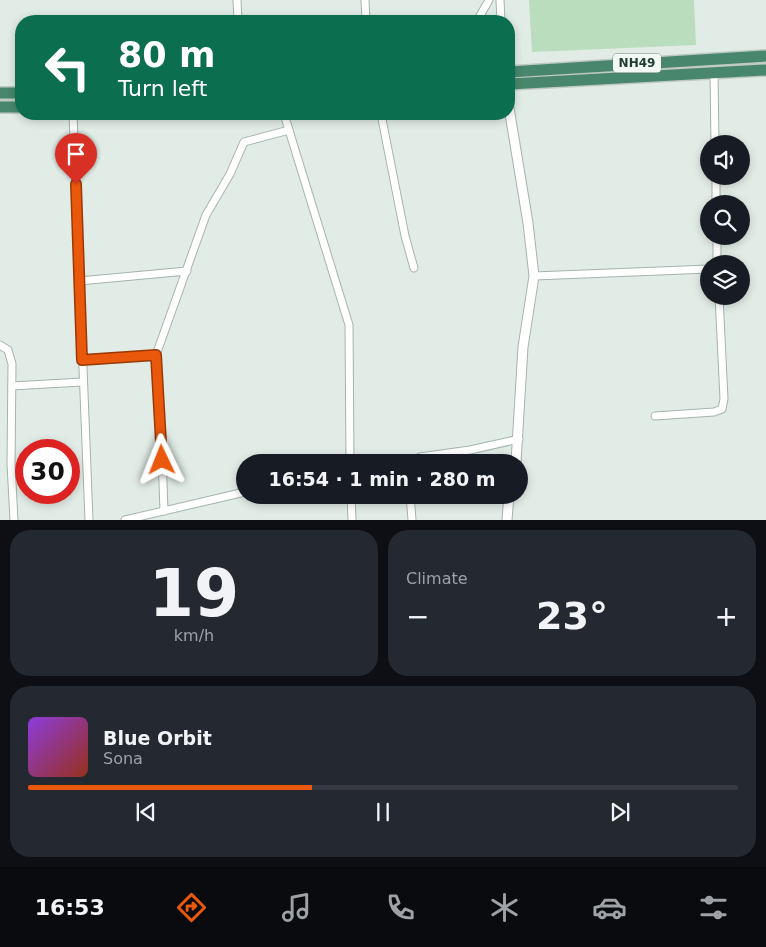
<!DOCTYPE html>
<html lang="en">
<head>
<meta charset="utf-8">
<style>
	body { margin:0; font-family:"DejaVu Sans",sans-serif; background:#242831; color:#f1f3f6; height:100vh; display:flex; flex-direction:column; font-size:19px; white-space:nowrap }
	* { box-sizing:border-box; margin:0 }
	p { font-size:16px; color:#9ea1a6 }
	.icon { flex:none; width:28px; height:28px; fill:none; stroke:currentColor; stroke-width:2; stroke-linecap:round; stroke-linejoin:round }
	.map { position:relative; height:520px; overflow:hidden }
	.panel { display:flex; flex-direction:column; gap:10px; padding:10px; background:#0d0f14; flex:1 }
	.panel>* { flex:none }
	.top-card { position:absolute; left:15px; top:15px; width:500px; height:105px; border-radius:20px; box-shadow:0 2px 8px #0003; background:#0b6e4f; color:#fff; overflow:hidden }
	.tools { position:absolute; left:700px; top:135px; display:grid; gap:10px }
	.tools a { display:grid; place-items:center; width:50px; height:50px; border-radius:50%; background:#171b24; box-shadow:0 2px 8px #0003; font-size:25px }
	.speed { position:absolute; left:15px; top:439px; display:flex; gap:10px; font-size:25px; font-weight:700; text-align:center }
	.speed>* { display:grid; place-content:center; width:65px; height:65px; border-radius:50%; background:#171b24; box-shadow:0 2px 8px #0003; line-height:1 }
	.speed .limit { border:8px solid #d22; background:#fff; color:#111 }
	.pin { position:absolute; display:grid; place-items:center; width:42px; height:42px; color:#fff; margin:-51px -21px; border-radius:50% 50% 50% 0; rotate:-45deg; box-shadow:0 0 5px #0007 }
	.pin .icon { rotate:45deg }
	.me { position:absolute; width:55px; margin:-28px; rotate:358deg; stroke-linejoin:round; filter:drop-shadow(0 0 4px #0008) }
	.turn { display:flex; align-items:center; gap:18px; height:105px; padding:0 20px; font-size:22px }
	.turn .icon { width:65px; height:65px; stroke-width:2.5 }
	.turn b { display:block; font-size:35px; line-height:42px }
	.big { font-size:38px; font-weight:800; line-height:1.1 }
	.panel .card { flex:1; display:flex; flex-direction:column; justify-content:center; gap:8px; min-width:0; padding:0 18px; border-radius:20px; background:#242831 }
	.panel .dial { align-items:center; gap:0 }
	.dial b { font-size:65px; line-height:1 }
	.song { display:flex; align-items:center; gap:15px }
	.cover { width:60px; height:60px; border-radius:8px; background:linear-gradient(135deg,hsl(270 70% 55%),hsl(10 70% 35%)) }
	.played { height:5px; border-radius:2px; background:linear-gradient(90deg,#ea580c 40%,#363941 40%) }
	.keys { display:flex; justify-content:space-around; direction:ltr }
	.heat { display:flex; justify-content:space-between; align-items:center; font-size:28px; direction:ltr }
	.panel .tiles { flex:1; display:grid; gap:10px; grid-template-columns:1fr 1fr }
	.card:last-child { grid-column:span 2 }
	.trip { position:absolute; left:236px; top:454px; width:292px; height:50px; border-radius:25px; background:#171b24; box-shadow:0 2px 8px #0003; font-weight:800; line-height:50px; text-align:center }
	.dock { display:flex; height:80px; justify-content:space-around; align-items:center; background:#090b0e; color:#9ea1a6 }
	.dock .icon { width:35px; height:35px }
	.dock .active { color:#ea580c }
	.dock b { font-size:22px; color:#f1f3f6 }
	.map>svg:first-child { display:block }
	.green { fill:#badebd }
	.lines { fill:none; stroke-linecap:round; stroke-linejoin:round }
	.minor-casing { stroke:#a4b4ac; stroke-width:9 }
	.tertiary-casing { stroke:#a4b4ac; stroke-width:11 }
	.trunk-casing { stroke:#c1c9c5; stroke-width:14 }
	.minor { stroke:#fff; stroke-width:7 }
	.tertiary { stroke:#fff; stroke-width:9 }
	.trunk { stroke:#48876d; stroke-width:11 }
	.route-casing { stroke:#983908; stroke-width:12 }
	.route { stroke:#ea580c; stroke-width:9 }
	.labels { text-anchor:middle; dominant-baseline:central; stroke-width:4.5; stroke-linejoin:round; paint-order:stroke }
	.shield { fill:#f2f9f4; stroke:#60766c; stroke-width:1 }
	.shield-label { font-size:12px; font-weight:bold; fill:#213e31 }
</style>
</head>
<body>
<div class="map">
<svg width="766" height="520" viewBox="0 0 766 520">
	<rect width="100%" height="100%" fill="#e2ece6"/>
	<polygon class="green" points="529,0 694,0 696,45 532,52"/>
	<g class="lines">
		<g class="minor-casing">
			<g id="minor">
				<polyline points="237,0 238,21"/>
				<polyline points="365,0 366,21"/>
				<polyline points="500,0 501,21"/>
				<polyline points="477,21 489,0"/>
				<polyline points="714,74 715,144"/>
				<polyline points="73,114 89,520"/>
				<polyline points="284,114 349,325 350,462"/>
				<polyline points="381,114 405,236 414,268"/>
				<polyline points="716,176 716,204"/>
				<polyline points="717,236 717,264"/>
				<polyline points="534,276 709,269"/>
				<polyline points="79,281 187,271"/>
				<polyline points="0,345 8,350 12,364 11,464 14,520"/>
				<polyline points="156,355 161,427 164,511"/>
				<polyline points="82,360 156,355 206,215 230,174 244,142 289,130"/>
				<polyline points="12,386 82,382"/>
				<polyline points="655,416 714,412 722,409 724,399 719,296"/>
				<polyline points="411,462 420,457 470,450 519,439"/>
				<polyline points="351,495 352,520"/>
				<polyline points="410,495 412,520"/>
				<polyline points="125,520 245,492"/>
			</g>
		</g>
		<g class="tertiary-casing">
			<g id="tertiary">
				<polyline points="509,108 528,223 534,276 523,347 516,462"/>
				<polyline points="507,520 509,495"/>
			</g>
		</g>
		<g class="trunk-casing">
			<g id="trunk">
				<polyline points="509,72 766,56"/>
				<polyline points="509,84 766,70"/>
				<polyline points="0,93 21,93"/>
				<polyline points="0,107 21,107"/>
			</g>
		</g>
		<use href="#minor" class="minor"/>
		<use href="#tertiary" class="tertiary"/>
		<use href="#trunk" class="trunk"/>
	</g>
	<g class="lines">
		<g class="route-casing">
			<polyline id="route" points="76,184 82,360 156,355 162,460"/>
		</g>
		<use href="#route" class="route"/>
	</g>
	<g class="labels">
		<rect class="shield" x="613" y="53.5" width="48" height="19" rx="4"/>
		<g class="shield-label">
			<text x="637" y="63">NH49</text>
		</g>
	</g>
</svg>
<div class="tools">
<a><svg class="icon" aria-label="sound" viewBox="0 0 24 24"><path d="M4 9h4l5-4v14l-5-4H4zM17 9q2 3 0 6"/></svg></a>
<a><svg class="icon" aria-label="search" viewBox="0 0 24 24"><circle cx="10" cy="10" r="6"/><path d="M15 15l6 6"/></svg></a>
<a><svg class="icon" aria-label="layers" viewBox="0 0 24 24"><path d="M12 4l9 5-9 5-9-5zM3 14l9 5 9-5"/></svg></a>
</div>
<div class="speed"><div class="limit">30</div></div>
<div class="pin" style="left:76px;top:184px;background:#d93025"><svg class="icon" aria-label="arrive" viewBox="0 0 24 24"><path d="M6 21V4h12l-3 4 3 4H6"/></svg></div>
<svg class="me" style="left:162px;top:460px" viewBox="-20 -20 40 40"><path d="M0-17L14 15 0 8-14 15z" fill="#ea580c" stroke="#fff" stroke-width="4"/></svg>
<div class="trip">16:54 · 1 min · 280 m</div>
<div class="top-card">
<div class="turn"><svg class="icon" aria-label="left" viewBox="0 0 24 24"><path d="M17 20v-9H6M10 6l-5 5 5 5"/></svg><div><b>80 m</b>Turn left</div></div>
</div>
</div>
<section class="panel">
<div class="tiles">
<div class="card dial"><b>19</b><p>km/h</p></div>
<div class="card"><p>Climate</p>
<div class="heat"><a>−</a><b class="big">23°</b><a>+</a></div>
</div>
<div class="card">
<div class="song"><i class="cover"></i><div><b>Blue Orbit</b><p>Sona</p></div></div>
<div class="played"></div>
<div class="keys"><svg class="icon" aria-label="previous" viewBox="0 0 24 24"><path d="M18 5L8 12l10 7zM5 5v14"/></svg><svg class="icon" aria-label="pause" viewBox="0 0 24 24"><path d="M8 5v14M16 5v14"/></svg><svg class="icon" aria-label="next" viewBox="0 0 24 24"><path d="M6 5l10 7-10 7zM19 5v14"/></svg></div>
</div>
</div>
</section>
<nav class="dock">
<b>16:53</b>
<svg class="icon active" aria-label="directions" viewBox="0 0 24 24"><path d="M12 3l9 9-9 9-9-9zM9 14v-3h6M13 9l2 2-2 2"/></svg>
<svg class="icon" aria-label="music" viewBox="0 0 24 24"><path d="M9 18V5l10-2v13"/><circle cx="6" cy="18" r="3"/><circle cx="16" cy="16" r="3"/></svg>
<svg class="icon" aria-label="phone" viewBox="0 0 24 24"><path d="M5 4h4l2 5-3 2q2 4 5 5l2-3 5 2v4C11 20 4 13 5 4z"/></svg>
<svg class="icon" aria-label="climate" viewBox="0 0 24 24"><path d="M12 3v18M4 7l16 10M4 17L20 7"/></svg>
<svg class="icon" aria-label="car" viewBox="0 0 24 24"><path d="M5 17H2v-5l4-1 3-4h7l3 4 3 1v5h-3M9 17h6M6 11h13"/><circle cx="7" cy="17" r="2"/><circle cx="17" cy="17" r="2"/></svg>
<svg class="icon" aria-label="filters" viewBox="0 0 24 24"><path d="M4 7h16M4 17h16"/><circle cx="9" cy="7" r="2"/><circle cx="15" cy="17" r="2"/></svg>
</nav>
</body>
</html>
